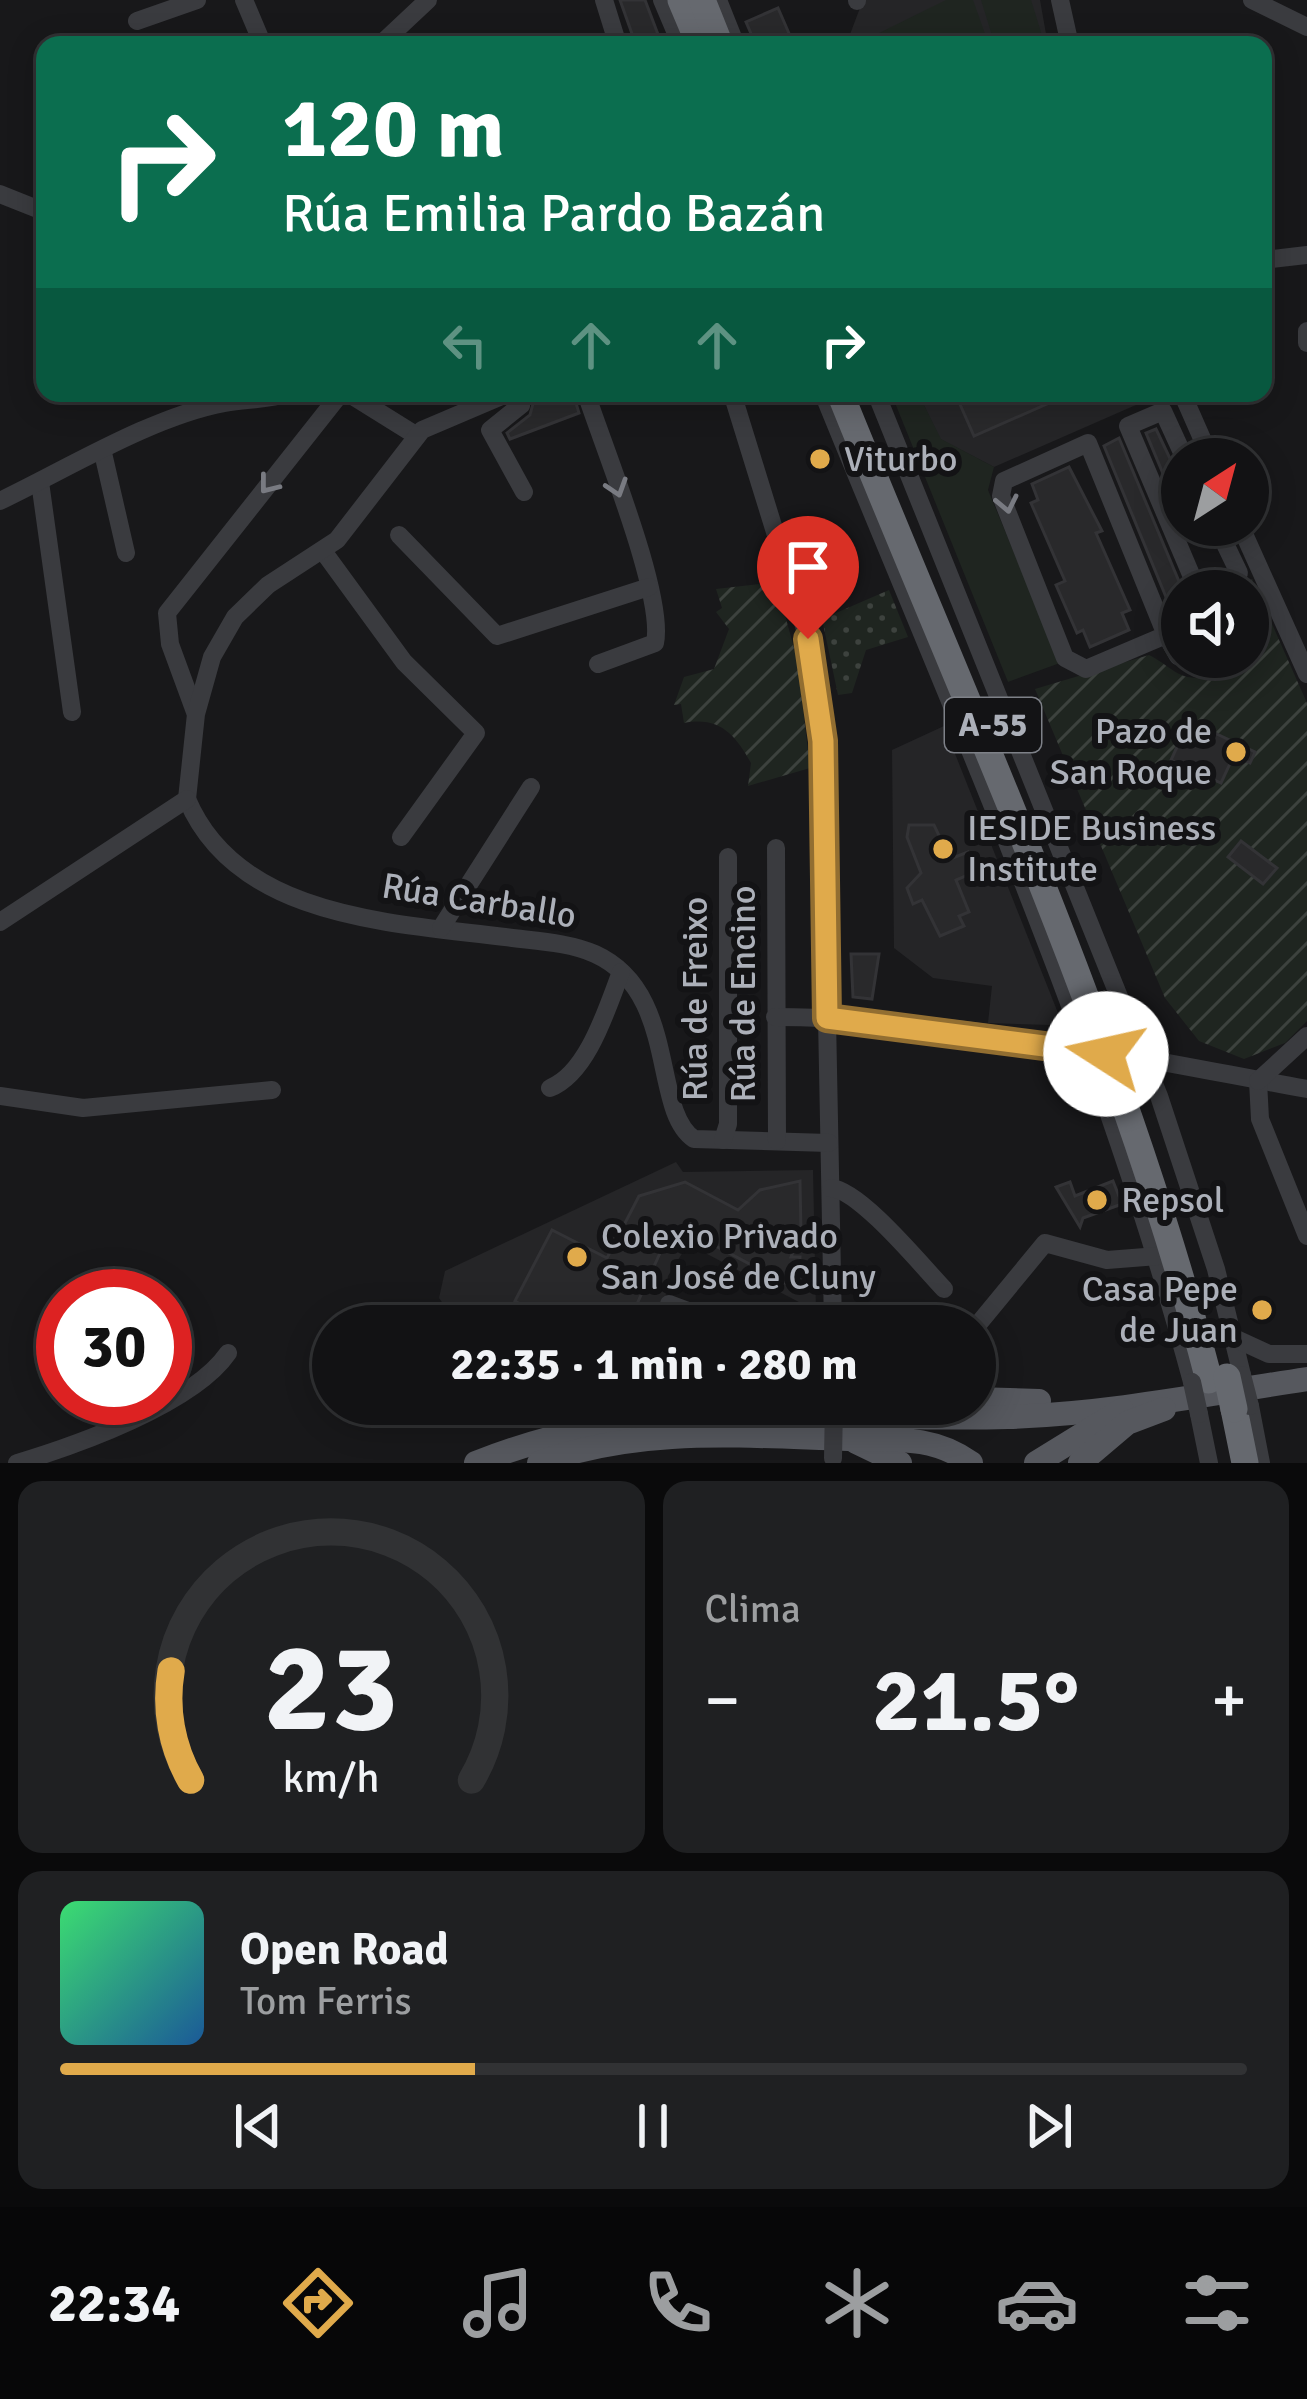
<!DOCTYPE html>
<html lang="es">
<head>
<meta charset="utf-8">
<style>
	body { margin:0; font-family:Signika,sans-serif; background:#1f2022; color:#f1f3f6; height:100vh; display:flex; flex-direction:column; font-size:45px; white-space:nowrap }
	* { box-sizing:border-box; margin:0 }
	p { font-size:39px; color:#9c9ea0 }
	.icon { flex:none; width:66px; height:66px; fill:none; stroke:currentColor; stroke-width:2; stroke-linecap:round; stroke-linejoin:round }
	.map { position:relative; height:1463px; overflow:hidden }
	.details { display:flex; flex-direction:column; gap:18px; padding:18px; background:#0a0a0b; flex:1 }
	.details>* { flex:none }
	.guide { position:absolute; left:36px; top:36px; width:1236px; height:366px; border-radius:24px; box-shadow:0 6px 30px #0003,0 0 0 3px #313234; background:#0b6e4f; color:#fff; overflow:hidden }
	.needle { width:78px; rotate:36deg }
	.controls { position:absolute; left:1161px; top:438px; display:grid; gap:24px }
	.controls a { display:grid; place-items:center; width:108px; height:108px; border-radius:50%; background:#121214; box-shadow:0 6px 30px #0003,0 0 0 3px #313234; font-size:60px }
	.speed { position:absolute; left:36px; top:1269px; display:flex; gap:24px; font-size:60px; font-weight:700; text-align:center }
	.speed>* { display:grid; place-content:center; width:156px; height:156px; border-radius:50%; background:#121214; box-shadow:0 6px 30px #0003,0 0 0 3px #313234; line-height:1 }
	.speed .limit { border:18px solid #d22; background:#fff; color:#111 }
	.pin { position:absolute; display:grid; place-items:center; width:102px; height:102px; color:#fff; margin:-123px -51px; border-radius:50% 50% 50% 0; rotate:-45deg; box-shadow:0 0 12px #0007 }
	.pin .icon { rotate:45deg }
	.me { position:absolute; width:132px; margin:-66px; rotate:280deg; stroke-linejoin:round; filter:drop-shadow(0 0 9px #0008) }
	.turn { display:flex; align-items:center; gap:42px; height:252px; padding:0 48px; font-size:54px }
	.turn .icon { width:156px; height:156px; stroke-width:2.5 }
	.turn b { display:block; font-size:84px; line-height:102px }
	.lanes { display:flex; align-items:center; height:114px; padding:0 48px; background:#0003; justify-content:center; gap:60px; direction:ltr }
	.lanes .off { opacity:.35 }
	.big { font-size:90px; font-weight:800; line-height:1.1 }
	.details .widget { flex:1; display:flex; flex-direction:column; justify-content:center; gap:18px; min-width:0; padding:0 42px; border-radius:24px; background:#1f2022 }
	.details .dial { align-items:center; gap:0 }
	.dial svg { height:312px; overflow:visible; fill:none; stroke:#313234; stroke-width:7; stroke-linecap:round; text-anchor:middle }
	.dial text { fill:#f1f3f6; stroke:none }
	.song { display:flex; align-items:center; gap:36px }
	.cover { width:144px; height:144px; border-radius:18px; background:linear-gradient(135deg,hsl(140 70% 55%),hsl(210 70% 35%)) }
	.played { height:12px; border-radius:6px; background:linear-gradient(90deg,#e0aa4b 35%,#313234 35%) }
	.keys { display:flex; justify-content:space-around; direction:ltr }
	.heat { display:flex; justify-content:space-between; align-items:center; font-size:66px; direction:ltr }
	.details .tiles { flex:1; display:grid; gap:18px; grid-template-columns:1fr 1fr }
	.widget:last-child { grid-column:span 2 }
	.trip { position:absolute; left:312px; top:1305px; width:684px; height:120px; border-radius:60px; background:#121214; box-shadow:0 6px 30px #0003,0 0 0 3px #313234; font-weight:800; line-height:120px; text-align:center }
	.dock { display:flex; height:192px; justify-content:space-around; align-items:center; background:#070708; color:#9c9ea0 }
	.dock .icon { width:84px; height:84px }
	.dock .on { color:#e0aa4b }
	.dock b { font-size:54px; color:#f1f3f6 }
	.map>svg:first-child { display:block }
	.built { fill:#252527 }
	.grass { fill:#1f2520 }
	.park { fill:url(#park-dots) }
	.garden { fill:url(#garden-furrows); fill-rule:evenodd }
	.building { fill:#29292b; stroke:#333336; stroke-width:3 }
	.lines { fill:none; stroke-linecap:round; stroke-linejoin:round }
	.minor { stroke:#3a3b3f; stroke-width:18 }
	.major { stroke:#56585e; stroke-width:24 }
	.highway { stroke:#66696f; stroke-width:27 }
	.minor-bridge { stroke:#3a3b3f; stroke-width:18 }
	.highway-bridge { stroke:#66696f; stroke-width:27 }
	.oneway { stroke:#797b82 }
	.route-casing { stroke:#926e31; stroke-width:30 }
	.route { stroke:#e0aa4b; stroke-width:21 }
	.poi-dot { fill:#e0aa4b; stroke:#131315; stroke-width:4.5 }
	.labels { text-anchor:middle; dominant-baseline:central; stroke-width:12; stroke-linejoin:round; paint-order:stroke }
	.shield { fill:#131315; stroke:#7e8188; stroke-width:3 }
	.shield-label { font-size:33px; font-weight:bold; fill:#acb0b9 }
	.poi-label { font-size:36px; fill:#acb0b9; stroke:#131315; text-anchor:start }
	.street-label { font-size:36px; fill:#acb0b9; stroke:#131315 }
</style>
</head>
<body>
<div class="map">
<svg width="1307" height="1463" viewBox="0 0 1307 1463">
	<defs>
		<pattern id="park-dots" width="8" height="8" patternUnits="userSpaceOnUse" patternTransform="scale(3)"><rect width="8" height="8" fill="#1f2520"/><path d="M2 2h.1M6 6h.1" fill="none" stroke="#3d423e" stroke-width="1.8" stroke-linecap="round"/></pattern>
		<pattern id="garden-furrows" width="10" height="10" patternUnits="userSpaceOnUse" patternTransform="scale(3)"><rect width="10" height="10" fill="#1f2520"/><path d="M-1 1l2-2M0 10L10 0M9 11l2-2" fill="none" stroke="#3d423e"/></pattern>
	</defs>
	<rect width="100%" height="100%" fill="#18181a"/>
	<g class="built">
		<polygon points="863,0 1040,0 1048,45 846,45"/>
		<polygon points="918,393 1161,394 994,467 940,439"/>
		<polygon points="944,726 1058,1013 1050,1025 988,1023 992,986 933,978 894,948 892,750"/>
		<polygon points="676,1162 683,1172 813,1170 816,1311 688,1244 668,1276 662,1326 459,1326 439,1298 445,1271"/>
	</g>
	<g class="grass">
		<polygon points="946,0 973,0 989,45 869,45 867,39"/>
		<polygon points="981,0 1031,0 1045,45 995,45"/>
		<polygon points="891,393 918,393 941,439 994,467 988,490 1060,663 1008,682"/>
	</g>
	<polygon class="park" points="889,590 908,637 866,650 852,693 838,695 822,619"/>
	<g class="garden">
		<path d="M 1252,579 L 1307,703 L 1307,1021 L 1285,1043 L 1244,1059 L 1199,1041 L 1165,998 L 1035,689 L 1149,655 C 1171,666 1179,682 1206,677 L 1215,657 L 1248,657 L 1246,591 ZM 1189,721 L 1249,762 L 1234,755 L 1221,783 L 1171,759 Z"/>
		<path d="M 776,582 L 797,659 L 810,768 L 748,786 L 751,763 C 735,734 719,716 684,723 L 681,704 L 674,705 L 684,677 L 714,669 L 729,629 L 716,612 L 722,608 L 716,589 Z"/>
	</g>
	<g class="building">
		<polygon points="620,0 645,0 662,45 636,45"/>
		<polygon points="778,8 794,45 756,45 746,22"/>
		<polygon points="544,393 573,393 579,413 510,439 507,433 530,415 534,400"/>
		<polygon points="955,393 1072,393 974,436"/>
		<polygon points="1156,429 1173,465 1182,472 1182,519 1146,433"/>
		<polygon points="1119,438 1183,591 1182,636 1104,446"/>
		<polygon points="1069,467 1102,531 1096,533 1130,610 1122,613 1129,630 1090,647 1083,630 1077,633 1056,585 1065,581 1031,503 1038,500 1032,484"/>
		<polygon points="1189,721 1255,752 1250,763 1234,755 1221,783 1171,760"/>
		<polygon points="909,825 934,825 950,859 968,852 975,872 956,880 969,912 959,916 964,926 940,936 922,900 913,904 907,888 921,873 907,837"/>
		<polygon points="1241,841 1277,868 1263,884 1228,857"/>
		<polygon points="851,954 879,954 872,999 853,997"/>
		<polygon points="800,1181 801,1232 791,1257 800,1257 799,1278 787,1284 680,1227 670,1231 627,1326 537,1326 542,1316 515,1301 552,1230 607,1258 639,1196 685,1182 738,1210 760,1190"/>
		<polygon points="1113,1181 1122,1204 1083,1218 1080,1227 1056,1187 1070,1182 1075,1196"/>
	</g>
	<g class="lines">
		<g class="minor">
			<polyline points="244,0 263,45"/>
			<polyline points="604,0 618,45"/>
			<polyline points="662,0 681,45"/>
			<polyline points="718,0 736,45"/>
			<polyline points="1060,0 1070,45"/>
			<polyline points="1252,0 1307,27"/>
			<polyline points="857,1 857,0"/>
			<polyline points="137,21 197,0"/>
			<polyline points="380,45 428,0"/>
			<polyline points="0,194 45,212"/>
			<polyline points="1263,260 1307,255"/>
			<polyline points="1307,331 1307,343"/>
			<polyline points="348,393 417,436"/>
			<polyline points="517,393 521,405 490,430 524,492"/>
			<path d="M 586,393 C 603,446 665,596 655,643 L 598,664"/>
			<polyline points="732,393 808,639 821,710 833,1326"/>
			<path d="M 823,393 C 955,718 1101,1043 1192,1382"/>
			<polyline points="876,393 1159,1096 1216,1269 1242,1375"/>
			<polyline points="1182,393 1211,459"/>
			<polyline points="103,453 126,553"/>
			<polyline points="1185,459 1163,411 1128,426 1198,591"/>
			<polyline points="40,482 72,712"/>
			<path d="M 0,501 C 67,469 153,416 225,403 C 247,399 267,400 289,393"/>
			<polyline points="1216,525 1239,573"/>
			<polyline points="1240,525 1307,674"/>
			<polyline points="399,535 497,636 649,587"/>
			<polyline points="323,551 404,662 476,733 401,837"/>
			<polyline points="1166,635 1086,669 1065,658 1001,496 1004,481 1088,443 1166,635 1178,656 1195,657"/>
			<polyline points="195,712 170,644 167,613 341,393"/>
			<path d="M 187,799 C 237,919 395,923 505,937 C 534,941 568,942 595,954 C 679,992 651,1110 694,1139 L 829,1143"/>
			<polyline points="187,799 196,714 212,657 235,617 268,585 337,540 422,430 509,393"/>
			<polyline points="776,848 777,1141"/>
			<polyline points="0,922 187,799"/>
			<polyline points="441,928 531,787"/>
			<path d="M 775,1017 C 952,1017 1133,1057 1307,1089"/>
			<polyline points="1258,1081 1260,1119 1307,1236"/>
			<polyline points="1258,1081 1307,1036"/>
			<path d="M 550,1088 C 588,1073 607,1008 621,972"/>
			<polyline points="0,1096 83,1108 272,1090"/>
			<polyline points="723,1140 728,1124 728,857"/>
			<path d="M 831,1188 C 860,1190 922,1266 944,1289"/>
			<polyline points="669,1304 728,1326"/>
			<polyline points="975,1328 1045,1243 1107,1260 1158,1256"/>
			<polyline points="1234,1338 1269,1354 1307,1354"/>
			<polyline points="1250,1406 1261,1463"/>
			<polyline points="1199,1414 1209,1463"/>
			<path d="M 17,1463 C 77,1445 193,1404 228,1353"/>
		</g>
		<g class="major">
			<polyline points="975,1399 1039,1401"/>
			<polyline points="856,1442 900,1463"/>
			<path d="M 476,1463 C 660,1389 818,1423 1008,1417 C 1108,1414 1208,1394 1307,1379"/>
			<path d="M 539,1463 C 640,1426 743,1436 848,1439 C 893,1440 933,1435 971,1463"/>
			<polyline points="1036,1463 1122,1410"/>
			<polyline points="1080,1463 1127,1423 1164,1409"/>
		</g>
		<g class="highway">
			<polyline points="681,0 700,45"/>
			<polyline points="702,0 720,45"/>
			<path d="M 840,393 C 971,718 1121,1040 1209,1380"/>
			<polyline points="1234,1409 1245,1463"/>
		</g>
		<g class="minor-bridge">
			<polyline points="1242,1375 1250,1406"/>
			<polyline points="1192,1382 1199,1414"/>
			<polyline points="833,1458 834,1404"/>
		</g>
		<polyline class="highway-bridge" points="1227,1377 1234,1409"/>
	</g>
	<defs><path id="oneway-chevron" d="M-2-3.5L2.5 0L-2 3.5" fill="none" stroke-width="1.6" stroke-linecap="round" stroke-linejoin="round" transform="scale(3)"/></defs>
	<g class="oneway">
		<use href="#oneway-chevron" transform="translate(268 485) rotate(128)"/>
		<use href="#oneway-chevron" transform="translate(617 488) rotate(72)"/>
		<use href="#oneway-chevron" transform="translate(1007 504) rotate(78)"/>
	</g>
	<g class="lines">
		<g class="route-casing">
			<polyline id="route" points="808,639 823,741 827,1018 1106,1054"/>
		</g>
		<use href="#route" class="route"/>
	</g>
	<g class="poi-dot">
		<circle cx="820" cy="459" r="12"/>
		<circle cx="1236" cy="752" r="12"/>
		<circle cx="943" cy="849" r="12"/>
		<circle cx="1097" cy="1200" r="12"/>
		<circle cx="577" cy="1257" r="12"/>
		<circle cx="1262" cy="1310" r="12"/>
	</g>
	<g class="labels">
		<rect class="shield" x="945" y="698" width="96" height="54" rx="9"/>
		<g class="shield-label">
			<text x="993" y="725">A-55</text>
		</g>
		<g class="poi-label">
			<text x="844" y="459">Viturbo</text>
			<text x="1212" y="731" text-anchor="end">Pazo de<tspan x="1212" dy="41">San Roque</tspan></text>
			<text x="967" y="828">IESIDE Business<tspan x="967" dy="41">Institute</tspan></text>
			<text x="1121" y="1200">Repsol</text>
			<text x="601" y="1236">Colexio Privado<tspan x="601" dy="41">San José de Cluny</tspan></text>
			<text x="1238" y="1289" text-anchor="end">Casa Pepe<tspan x="1238" dy="41">de Juan</tspan></text>
		</g>
		<g class="street-label">
			<text transform="translate(479 901) rotate(9)">Rúa Carballo</text>
			<text transform="translate(743 994) rotate(-90)">Rúa de Encino</text>
			<text transform="translate(695 999) rotate(-90)">Rúa de Freixo</text>
		</g>
	</g>
</svg>
<div class="controls">
<a><svg class="needle" viewBox="-14 -14 28 28"><path d="M0-13l5 13h-10z" fill="#e53935"/><path d="M0 13l5-13h-10z" fill="#9c9ea0"/></svg></a>
<a><svg class="icon" aria-label="sound" viewBox="0 0 24 24"><path d="M4 9h4l5-4v14l-5-4H4zM17 9q2 3 0 6"/></svg></a>
</div>
<div class="speed"><div class="limit">30</div></div>
<div class="pin" style="left:808px;top:639px;background:#d93025"><svg class="icon" aria-label="arrive" viewBox="0 0 24 24"><path d="M6 21V4h12l-3 4 3 4H6"/></svg></div>
<svg class="me" style="left:1106px;top:1054px" viewBox="-20 -20 40 40"><circle r="19" fill="#fff"/><path d="M0-13L10 11 0 6-10 11z" fill="#e0aa4b"/></svg>
<div class="trip">22:35 · 1 min · 280 m</div>
<div class="guide">
<div class="turn"><svg class="icon" aria-label="right" viewBox="0 0 24 24"><path d="M7 20v-9h11M14 6l5 5-5 5"/></svg><div><b>120 m</b>Rúa Emilia Pardo Bazán</div></div>
<div class="lanes"><svg class="icon off" aria-label="left" viewBox="0 0 24 24"><path d="M17 20v-9H6M10 6l-5 5 5 5"/></svg><svg class="icon off" aria-label="ahead" viewBox="0 0 24 24"><path d="M12 20V5M6 11l6-6 6 6"/></svg><svg class="icon off" aria-label="ahead" viewBox="0 0 24 24"><path d="M12 20V5M6 11l6-6 6 6"/></svg><svg class="icon" aria-label="right" viewBox="0 0 24 24"><path d="M7 20v-9h11M14 6l5 5-5 5"/></svg></div>
</div>
</div>
<section class="details">
<div class="tiles">
<div class="widget dial"><svg viewBox="0 0 100 80">
<path d="M14 69A42 42 0 1 1 86 69"/>
<path d="M14 69A42 42 0 0 1 9 41" stroke="#e0aa4b"/>
<text x="50" y="56" font-size="32" font-weight="700">23</text>
<text x="50" y="72" font-size="11">km/h</text>
</svg></div>
<div class="widget"><p>Clima</p>
<div class="heat"><a>−</a><b class="big">21.5°</b><a>+</a></div>
</div>
<div class="widget">
<div class="song"><i class="cover"></i><div><b>Open Road</b><p>Tom Ferris</p></div></div>
<div class="played"></div>
<div class="keys"><svg class="icon" aria-label="previous" viewBox="0 0 24 24"><path d="M18 5L8 12l10 7zM5 5v14"/></svg><svg class="icon" aria-label="pause" viewBox="0 0 24 24"><path d="M8 5v14M16 5v14"/></svg><svg class="icon" aria-label="next" viewBox="0 0 24 24"><path d="M6 5l10 7-10 7zM19 5v14"/></svg></div>
</div>
</div>
</section>
<nav class="dock">
<b>22:34</b>
<svg class="icon on" aria-label="directions" viewBox="0 0 24 24"><path d="M12 3l9 9-9 9-9-9zM9 14v-3h6M13 9l2 2-2 2"/></svg>
<svg class="icon" aria-label="music" viewBox="0 0 24 24"><path d="M9 18V5l10-2v13"/><circle cx="6" cy="18" r="3"/><circle cx="16" cy="16" r="3"/></svg>
<svg class="icon" aria-label="phone" viewBox="0 0 24 24"><path d="M5 4h4l2 5-3 2q2 4 5 5l2-3 5 2v4C11 20 4 13 5 4z"/></svg>
<svg class="icon" aria-label="climate" viewBox="0 0 24 24"><path d="M12 3v18M4 7l16 10M4 17L20 7"/></svg>
<svg class="icon" aria-label="car" viewBox="0 0 24 24"><path d="M5 17H2v-5l4-1 3-4h7l3 4 3 1v5h-3M9 17h6M6 11h13"/><circle cx="7" cy="17" r="2"/><circle cx="17" cy="17" r="2"/></svg>
<svg class="icon" aria-label="filters" viewBox="0 0 24 24"><path d="M4 7h16M4 17h16"/><circle cx="9" cy="7" r="2"/><circle cx="15" cy="17" r="2"/></svg>
</nav>
</body>
</html>
